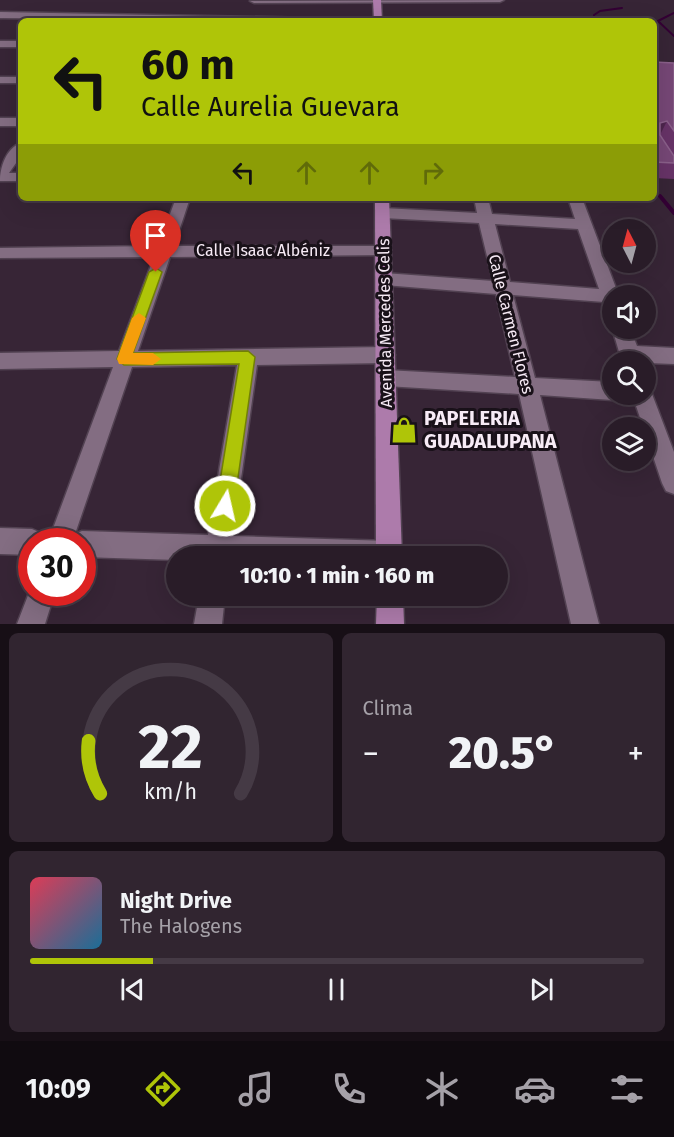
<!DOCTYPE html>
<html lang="es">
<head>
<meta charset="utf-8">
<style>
	body { margin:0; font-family:"Fira Sans",sans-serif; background:#312530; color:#f1f3f6; height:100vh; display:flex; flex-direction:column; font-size:22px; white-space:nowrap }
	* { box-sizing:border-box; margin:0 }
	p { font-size:20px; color:#a5a1a8 }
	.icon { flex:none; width:33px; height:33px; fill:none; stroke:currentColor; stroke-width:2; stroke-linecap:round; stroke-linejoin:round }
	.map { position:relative; height:624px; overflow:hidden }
	.sheet { display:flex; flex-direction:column; gap:9px; padding:9px; background:#170f16; flex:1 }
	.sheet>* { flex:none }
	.banner { position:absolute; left:18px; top:18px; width:639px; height:183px; border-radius:9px; box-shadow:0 6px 24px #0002,0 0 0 2px #453a45; background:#afc508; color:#111; overflow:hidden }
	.needle { width:39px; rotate:354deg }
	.controls { position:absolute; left:602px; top:219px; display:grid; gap:12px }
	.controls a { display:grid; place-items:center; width:54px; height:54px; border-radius:50%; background:#291c28; box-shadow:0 6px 24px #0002,0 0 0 2px #453a45; font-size:30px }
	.speed { position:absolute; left:18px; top:528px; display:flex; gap:12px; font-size:30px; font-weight:700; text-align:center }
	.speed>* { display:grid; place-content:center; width:78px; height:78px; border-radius:50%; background:#291c28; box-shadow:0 6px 24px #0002,0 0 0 2px #453a45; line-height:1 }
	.speed .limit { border:9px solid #d22; background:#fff; color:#111 }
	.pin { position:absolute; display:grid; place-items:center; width:51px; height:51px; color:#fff; margin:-62px -26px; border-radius:50% 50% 50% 0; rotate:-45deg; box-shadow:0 0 6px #0007 }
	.pin .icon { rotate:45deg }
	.me { position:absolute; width:66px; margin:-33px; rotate:9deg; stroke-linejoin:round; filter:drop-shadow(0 0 4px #0008) }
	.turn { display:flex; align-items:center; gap:21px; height:126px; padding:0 24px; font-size:27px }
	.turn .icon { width:78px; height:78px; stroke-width:2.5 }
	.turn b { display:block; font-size:42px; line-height:51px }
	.lanes { display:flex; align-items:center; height:57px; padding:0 24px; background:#0003; justify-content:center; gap:30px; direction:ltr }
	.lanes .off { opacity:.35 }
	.big { font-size:45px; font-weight:800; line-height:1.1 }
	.sheet .widget { flex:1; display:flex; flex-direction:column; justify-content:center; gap:9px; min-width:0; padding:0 21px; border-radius:9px; background:#312530 }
	.sheet .dial { align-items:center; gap:0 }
	.dial svg { height:156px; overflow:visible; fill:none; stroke:#453a45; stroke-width:7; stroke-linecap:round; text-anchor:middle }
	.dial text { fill:#f1f3f6; stroke:none }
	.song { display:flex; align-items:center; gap:18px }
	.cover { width:72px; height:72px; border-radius:9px; background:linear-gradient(135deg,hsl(350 70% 55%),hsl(200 70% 35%)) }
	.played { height:6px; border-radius:3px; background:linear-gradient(90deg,#afc508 20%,#453a45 20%) }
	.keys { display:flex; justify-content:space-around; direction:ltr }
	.heat { display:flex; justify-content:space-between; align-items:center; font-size:33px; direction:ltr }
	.sheet .tiles { flex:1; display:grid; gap:9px; grid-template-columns:1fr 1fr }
	.widget:last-child { grid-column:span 2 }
	.trip { position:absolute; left:166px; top:546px; width:342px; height:60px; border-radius:30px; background:#291c28; box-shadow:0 6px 24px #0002,0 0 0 2px #453a45; font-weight:800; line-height:60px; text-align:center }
	.tabs { display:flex; height:96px; justify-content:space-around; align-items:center; background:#100b10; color:#a5a1a8 }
	.tabs .icon { width:42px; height:42px }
	.tabs .current { color:#afc508 }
	.tabs b { font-size:27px; color:#f1f3f6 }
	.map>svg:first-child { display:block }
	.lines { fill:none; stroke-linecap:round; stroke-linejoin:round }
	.stream-far1 { stroke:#330034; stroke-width:2 }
	.stream { stroke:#330034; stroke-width:4 }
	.minor-casing { stroke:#524252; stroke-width:3 }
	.major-casing { stroke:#524252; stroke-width:3 }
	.minor { fill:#836d82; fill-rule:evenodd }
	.major { fill:#ad7bab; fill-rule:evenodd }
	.wall { fill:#673367 }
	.shaded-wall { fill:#4d254d }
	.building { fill:#764776; stroke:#8a608a; stroke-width:1.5 }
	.route { fill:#afc508; stroke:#728005; stroke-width:1.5 }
	.slow { fill:#f59e0b }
	.labels { text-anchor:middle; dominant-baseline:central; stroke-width:6; stroke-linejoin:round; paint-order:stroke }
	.street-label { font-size:16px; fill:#f7ebf6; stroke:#191119 }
	.near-poi-label { font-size:20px; font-weight:bold; fill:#f7ebf6; stroke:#191119; text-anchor:start }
</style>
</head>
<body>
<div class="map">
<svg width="674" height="624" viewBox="0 0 674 624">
	<rect width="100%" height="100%" fill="#372536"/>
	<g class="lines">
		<g class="stream-far1">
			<polyline points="674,13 658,21 674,36"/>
			<polyline points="594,21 594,15 600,11 622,8"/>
			<polyline points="654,48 658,48"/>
		</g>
		<polyline class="stream" points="660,196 674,213"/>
		<g class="minor-casing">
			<g id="minor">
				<polygon points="504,0 500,2 254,3 250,1"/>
				<polygon points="0,12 314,18 318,21 0,18"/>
				<rect x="0" y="41" width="21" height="6"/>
				<rect x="0" y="77" width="21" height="6"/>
				<rect x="0" y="118" width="21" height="8"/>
				<path d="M 21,143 L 21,156 L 9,173 L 21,173 L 21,181 L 0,181 C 0,168 6,148 21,143 Z"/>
				<path d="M 176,198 L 190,198 L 174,246 L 389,246 L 391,250 L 383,255 L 170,257 L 138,351 L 385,347 L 392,349 L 395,355 L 392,361 L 385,363 L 257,365 L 233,536 L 389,541 L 398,545 L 401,556 L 177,556 L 177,560 L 82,557 L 82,542 L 48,542 L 113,367 L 0,369 L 0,353 L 119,351 L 154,257 L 0,258 L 0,248 L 158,246 ZM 237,365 L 208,535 L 82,531 L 75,534 L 132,367 Z"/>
				<path d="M 474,198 L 488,198 L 492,214 L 575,219 L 568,198 L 582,198 L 619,296 L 612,296 L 612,307 L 604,302 L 513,295 L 535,378 L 612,382 L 612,394 L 621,394 L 612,400 L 540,395 L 599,624 L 571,624 L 519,394 L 386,386 L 379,384 L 376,378 L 379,372 L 386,370 L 515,377 L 496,294 L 384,285 L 376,279 L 384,273 L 493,281 L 479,223 L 383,218 L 376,213 L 383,208 L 477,213 ZM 495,224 L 578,229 L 599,289 L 510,282 Z"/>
				<polygon points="612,328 630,328 637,346 674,348 674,364 622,362"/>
				<polygon points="645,386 652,394 674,452 674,494 666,491 662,483 632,394 645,394"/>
				<polygon points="0,528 32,529 41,533 44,542 32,542 32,555 0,554"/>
				<polygon points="32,585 32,592 55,592 45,624 17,624"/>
				<polygon points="199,596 225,596 222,624 194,624"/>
			</g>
		</g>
		<g class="major-casing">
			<g id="major">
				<polygon points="373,0 381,0 382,21 374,21"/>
				<polygon points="375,198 389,198 402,556 376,556"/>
				<polygon points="377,596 403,596 404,624 376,624"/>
			</g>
		</g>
		<use href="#minor" class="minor"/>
		<use href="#major" class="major"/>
	</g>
	<polygon class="wall" points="654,62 674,63 674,179 654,178"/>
	<polygon class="shaded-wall" points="667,121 659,137 660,123"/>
	<polygon class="building" points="654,62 674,63 674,131 667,121 660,123 660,135 674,156 674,163 654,162"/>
	<polygon class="route" points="156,268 162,272 133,353 248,351 255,357 234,506 231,512 225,515 219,512 216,506 239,364 124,365 117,359 149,272"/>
	<polygon class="slow" points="139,313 146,318 133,353 153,353 161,359 153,365 119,364 117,359 132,318"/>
	<defs>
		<g id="shop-bare" transform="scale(2.07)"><path d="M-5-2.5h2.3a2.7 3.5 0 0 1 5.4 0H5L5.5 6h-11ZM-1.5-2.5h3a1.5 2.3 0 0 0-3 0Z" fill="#afc508" stroke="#191119" stroke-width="2.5" paint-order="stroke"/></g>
	</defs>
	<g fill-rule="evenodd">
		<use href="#shop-bare" x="404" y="430"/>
	</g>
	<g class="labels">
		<g class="street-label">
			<text x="263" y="250">Calle Isaac Albéniz</text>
			<text transform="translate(385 323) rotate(-91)">Avenida Mercedes Celis</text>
			<text transform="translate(511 324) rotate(76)">Calle Carmen Flores</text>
		</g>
		<g class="near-poi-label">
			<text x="424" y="418">PAPELERIA<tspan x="424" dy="23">GUADALUPANA</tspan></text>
		</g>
	</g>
</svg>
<div class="controls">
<a><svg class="needle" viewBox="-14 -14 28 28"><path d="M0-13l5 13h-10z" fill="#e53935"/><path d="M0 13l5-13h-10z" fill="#a5a1a8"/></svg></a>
<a><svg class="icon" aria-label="sound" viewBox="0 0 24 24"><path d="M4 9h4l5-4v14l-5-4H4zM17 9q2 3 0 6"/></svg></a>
<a><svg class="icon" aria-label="search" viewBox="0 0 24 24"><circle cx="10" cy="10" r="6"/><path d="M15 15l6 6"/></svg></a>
<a><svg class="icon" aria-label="layers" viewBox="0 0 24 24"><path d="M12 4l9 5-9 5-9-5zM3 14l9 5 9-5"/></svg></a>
</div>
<div class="speed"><div class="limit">30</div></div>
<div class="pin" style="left:156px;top:272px;background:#d93025"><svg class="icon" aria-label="arrive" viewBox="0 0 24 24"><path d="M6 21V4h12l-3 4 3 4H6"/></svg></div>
<svg class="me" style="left:225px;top:506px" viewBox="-20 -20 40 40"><circle r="17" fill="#afc508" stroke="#fff" stroke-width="3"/><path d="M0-11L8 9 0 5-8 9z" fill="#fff"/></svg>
<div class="trip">10:10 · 1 min · 160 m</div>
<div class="banner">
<div class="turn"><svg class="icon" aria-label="left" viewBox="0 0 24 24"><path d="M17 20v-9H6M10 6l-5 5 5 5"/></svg><div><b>60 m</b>Calle Aurelia Guevara</div></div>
<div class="lanes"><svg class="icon" aria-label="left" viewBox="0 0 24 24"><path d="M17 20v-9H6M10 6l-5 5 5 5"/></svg><svg class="icon off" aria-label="ahead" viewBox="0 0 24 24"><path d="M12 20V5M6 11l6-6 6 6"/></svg><svg class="icon off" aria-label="ahead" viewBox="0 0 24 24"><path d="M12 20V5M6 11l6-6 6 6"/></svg><svg class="icon off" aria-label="right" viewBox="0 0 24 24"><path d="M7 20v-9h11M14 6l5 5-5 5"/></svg></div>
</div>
</div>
<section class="sheet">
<div class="tiles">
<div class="widget dial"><svg viewBox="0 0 100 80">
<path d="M14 69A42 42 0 1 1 86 69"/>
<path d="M14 69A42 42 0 0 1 8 42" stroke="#afc508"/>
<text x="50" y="56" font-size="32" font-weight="700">22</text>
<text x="50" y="72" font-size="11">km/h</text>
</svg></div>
<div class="widget"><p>Clima</p>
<div class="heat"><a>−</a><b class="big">20.5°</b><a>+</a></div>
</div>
<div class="widget">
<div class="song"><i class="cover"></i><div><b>Night Drive</b><p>The Halogens</p></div></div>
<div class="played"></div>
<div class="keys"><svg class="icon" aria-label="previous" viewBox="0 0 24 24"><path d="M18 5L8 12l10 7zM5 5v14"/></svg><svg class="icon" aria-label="pause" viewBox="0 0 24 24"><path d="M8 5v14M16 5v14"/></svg><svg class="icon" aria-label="next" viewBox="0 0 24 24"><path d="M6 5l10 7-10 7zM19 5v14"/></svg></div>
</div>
</div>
</section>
<nav class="tabs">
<b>10:09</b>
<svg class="icon current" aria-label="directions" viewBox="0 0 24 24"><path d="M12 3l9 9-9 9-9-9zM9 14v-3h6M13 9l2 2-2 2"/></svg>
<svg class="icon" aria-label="music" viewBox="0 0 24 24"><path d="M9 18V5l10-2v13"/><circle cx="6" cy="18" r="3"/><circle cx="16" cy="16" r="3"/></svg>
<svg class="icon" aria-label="phone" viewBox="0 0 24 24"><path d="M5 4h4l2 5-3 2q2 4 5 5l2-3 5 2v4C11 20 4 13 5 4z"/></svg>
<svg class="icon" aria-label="climate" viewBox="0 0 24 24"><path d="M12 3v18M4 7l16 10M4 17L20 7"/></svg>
<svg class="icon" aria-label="car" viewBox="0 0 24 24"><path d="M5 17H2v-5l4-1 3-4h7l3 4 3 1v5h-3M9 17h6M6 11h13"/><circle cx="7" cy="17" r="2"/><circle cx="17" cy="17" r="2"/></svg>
<svg class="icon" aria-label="filters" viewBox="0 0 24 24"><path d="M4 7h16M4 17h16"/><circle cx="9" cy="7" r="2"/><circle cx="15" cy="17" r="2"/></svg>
</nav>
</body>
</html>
